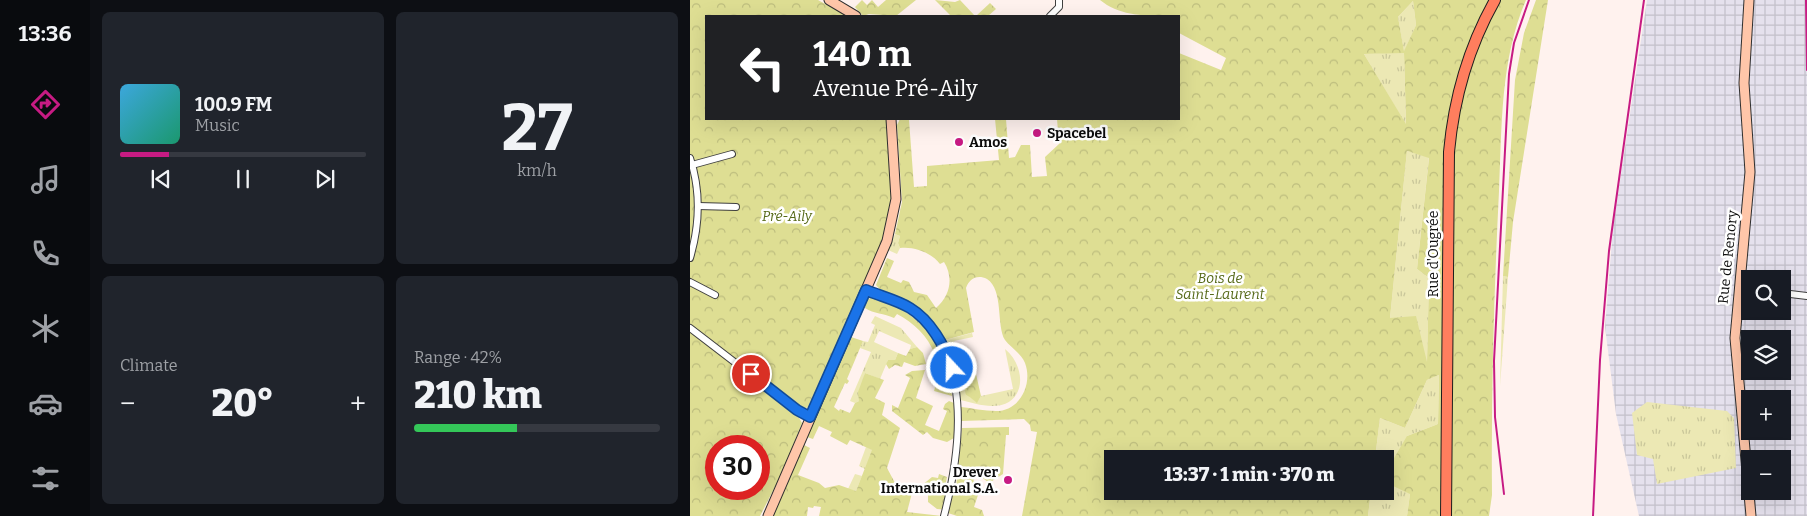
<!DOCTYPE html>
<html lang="en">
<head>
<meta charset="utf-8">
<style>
	body { margin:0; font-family:Bitter,serif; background:#20242c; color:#f1f3f6; height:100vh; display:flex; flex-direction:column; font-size:19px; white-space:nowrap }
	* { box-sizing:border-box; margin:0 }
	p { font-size:16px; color:#9ea1a6 }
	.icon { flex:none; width:28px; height:28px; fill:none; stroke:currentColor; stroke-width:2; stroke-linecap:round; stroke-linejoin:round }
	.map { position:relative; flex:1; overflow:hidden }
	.drawer { display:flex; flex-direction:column; gap:12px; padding:12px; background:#0d0f14; width:600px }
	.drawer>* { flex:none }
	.guide { position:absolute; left:15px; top:15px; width:475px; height:105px; border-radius:0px; box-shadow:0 5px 20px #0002; background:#202124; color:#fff; overflow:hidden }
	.controls { position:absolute; left:1051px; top:270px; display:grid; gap:10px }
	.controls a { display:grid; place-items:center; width:50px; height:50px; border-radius:0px; background:#171b24; box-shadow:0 5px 20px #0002; font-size:25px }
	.speed { position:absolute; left:15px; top:435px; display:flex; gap:10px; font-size:25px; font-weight:700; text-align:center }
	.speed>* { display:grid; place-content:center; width:65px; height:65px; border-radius:50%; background:#171b24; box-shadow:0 5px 20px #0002; line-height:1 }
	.speed .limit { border:8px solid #d22; background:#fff; color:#111 }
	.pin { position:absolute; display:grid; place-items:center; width:42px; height:42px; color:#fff; margin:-21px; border:2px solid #fff; border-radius:50%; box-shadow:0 1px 5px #0007 }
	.me { position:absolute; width:55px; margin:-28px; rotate:339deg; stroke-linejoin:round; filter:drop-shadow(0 0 4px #0008) }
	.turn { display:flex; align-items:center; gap:18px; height:105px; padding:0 25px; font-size:22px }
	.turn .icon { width:65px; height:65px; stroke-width:2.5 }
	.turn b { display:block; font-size:35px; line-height:42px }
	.big { font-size:38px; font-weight:800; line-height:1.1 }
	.drawer .card { flex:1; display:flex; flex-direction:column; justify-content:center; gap:8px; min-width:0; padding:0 18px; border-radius:8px; background:#20242c }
	.drawer .dial { align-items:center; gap:0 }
	.dial b { font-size:65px; line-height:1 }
	.song { display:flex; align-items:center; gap:15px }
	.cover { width:60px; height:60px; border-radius:8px; background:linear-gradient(135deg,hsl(200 70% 55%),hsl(160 70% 35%)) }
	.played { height:5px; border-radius:2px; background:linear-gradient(90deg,#c71b83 20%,#363941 20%) }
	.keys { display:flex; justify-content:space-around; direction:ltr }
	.heat { display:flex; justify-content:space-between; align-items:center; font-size:28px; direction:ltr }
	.charge { height:8px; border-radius:4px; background:linear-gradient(90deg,#34c759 42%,#363941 0) }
	.drawer .tiles { flex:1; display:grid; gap:12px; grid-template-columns:repeat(2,1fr) }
	.trip { position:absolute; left:414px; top:450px; width:290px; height:50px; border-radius:0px; background:#171b24; box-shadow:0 5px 20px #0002; font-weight:800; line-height:50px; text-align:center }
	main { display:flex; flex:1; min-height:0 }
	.tab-bar { display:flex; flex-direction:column; width:90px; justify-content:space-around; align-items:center; background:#090b0e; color:#9ea1a6 }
	.tab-bar .icon { width:35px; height:35px }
	.tab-bar .selected { color:#c71b83 }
	.tab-bar b { font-size:22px; color:#f1f3f6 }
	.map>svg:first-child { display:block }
	.industrial { fill:url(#industrial-grid); fill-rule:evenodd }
	.grass { fill:url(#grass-tufts) }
	.forest { fill:url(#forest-crowns); fill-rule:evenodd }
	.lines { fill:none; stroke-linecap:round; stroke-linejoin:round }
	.street-casing { stroke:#404040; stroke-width:8 }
	.secondary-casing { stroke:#2f2f2f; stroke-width:11 }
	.primary-casing { stroke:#1e1e1e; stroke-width:12 }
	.street { stroke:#fff; stroke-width:6 }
	.secondary { stroke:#ffc6a9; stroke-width:9 }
	.primary { stroke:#ff7e5e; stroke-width:10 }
	.rail { stroke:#c71b83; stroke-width:2 }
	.route-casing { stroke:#114b97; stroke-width:12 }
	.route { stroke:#1a73e8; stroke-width:9 }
	.poi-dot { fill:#c71b83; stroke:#fff; stroke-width:2 }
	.labels { text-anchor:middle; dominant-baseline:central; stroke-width:5; stroke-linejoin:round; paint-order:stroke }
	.poi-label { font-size:14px; font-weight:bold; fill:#0d0d0d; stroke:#fff; text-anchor:start }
	.park-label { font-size:14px; font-style:italic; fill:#576a19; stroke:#fff }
	.street-label { font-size:14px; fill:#0d0d0d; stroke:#fff }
</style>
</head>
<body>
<main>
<nav class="tab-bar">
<b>13:36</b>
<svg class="icon selected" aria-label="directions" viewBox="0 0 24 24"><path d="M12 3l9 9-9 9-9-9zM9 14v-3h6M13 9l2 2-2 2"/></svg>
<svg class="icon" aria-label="music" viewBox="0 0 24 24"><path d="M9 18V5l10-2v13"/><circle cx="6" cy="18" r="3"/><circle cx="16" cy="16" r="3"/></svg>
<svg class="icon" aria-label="phone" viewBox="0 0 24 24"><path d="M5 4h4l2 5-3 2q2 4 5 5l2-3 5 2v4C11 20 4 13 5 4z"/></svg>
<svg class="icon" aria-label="climate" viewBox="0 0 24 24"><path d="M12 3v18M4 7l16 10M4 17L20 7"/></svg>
<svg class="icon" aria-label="car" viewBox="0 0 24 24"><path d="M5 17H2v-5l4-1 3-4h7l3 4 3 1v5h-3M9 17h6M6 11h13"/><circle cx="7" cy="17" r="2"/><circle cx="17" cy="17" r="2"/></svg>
<svg class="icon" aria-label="filters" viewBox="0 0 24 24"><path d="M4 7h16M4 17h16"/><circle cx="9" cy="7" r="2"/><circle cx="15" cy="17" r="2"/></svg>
</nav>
<section class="drawer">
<div class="tiles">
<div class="card">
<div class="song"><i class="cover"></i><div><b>100.9 FM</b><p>Music</p></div></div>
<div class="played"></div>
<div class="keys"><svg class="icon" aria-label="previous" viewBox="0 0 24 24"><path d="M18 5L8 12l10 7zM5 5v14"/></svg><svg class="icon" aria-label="pause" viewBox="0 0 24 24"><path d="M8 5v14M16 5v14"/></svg><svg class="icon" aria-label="next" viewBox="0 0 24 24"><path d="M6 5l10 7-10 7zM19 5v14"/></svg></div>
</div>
<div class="card dial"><b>27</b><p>km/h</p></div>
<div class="card"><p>Climate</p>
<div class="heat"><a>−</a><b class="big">20°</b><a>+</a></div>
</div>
<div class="card"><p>Range · 42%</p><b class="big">210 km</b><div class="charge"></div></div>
</div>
</section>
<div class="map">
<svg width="1117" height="516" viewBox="0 0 1117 516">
	<defs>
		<pattern id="industrial-grid" width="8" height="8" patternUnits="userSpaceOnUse" patternTransform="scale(1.25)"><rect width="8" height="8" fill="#e5e1ed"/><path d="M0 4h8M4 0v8" fill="none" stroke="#c3c0ca"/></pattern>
		<pattern id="grass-tufts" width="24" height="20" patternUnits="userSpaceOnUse" patternTransform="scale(1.25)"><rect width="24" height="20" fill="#ece8b4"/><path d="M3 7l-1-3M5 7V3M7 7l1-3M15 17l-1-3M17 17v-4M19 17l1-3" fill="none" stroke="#c9c69a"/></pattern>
		<pattern id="forest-crowns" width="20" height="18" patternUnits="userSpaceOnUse" patternTransform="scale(1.25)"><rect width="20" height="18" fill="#dede93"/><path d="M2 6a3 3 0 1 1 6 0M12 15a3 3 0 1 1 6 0" fill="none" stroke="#bdbd7e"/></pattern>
	</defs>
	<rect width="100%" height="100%" fill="#fff2ee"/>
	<path class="industrial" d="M 957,0 L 1117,0 L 1117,516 L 949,516 L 926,414 L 915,327 L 923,228 ZM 1060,279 L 1092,279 L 1092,311 L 1060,311 ZM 1060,339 L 1092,339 L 1092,371 L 1060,371 ZM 1060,399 L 1092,399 L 1092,431 L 1060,431 ZM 1060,459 L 1092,459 L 1092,491 L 1060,491 Z"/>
	<g class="grass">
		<polygon points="723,1 726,25 714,52 716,125 674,54 714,52 708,17"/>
		<polygon points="717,151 739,157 727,269 739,278 737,365 700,318"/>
		<polygon points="205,234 210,236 208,243 210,248 207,254 198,250"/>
		<polygon points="813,276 818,277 810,386"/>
		<polygon points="185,316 211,328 227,347 220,349 221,345 189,331 184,342 208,353 205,360 198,360 190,379 175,373 169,401 165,403 160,401 181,352 170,348 173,341 178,342 185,325 181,323"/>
		<polygon points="282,333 283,337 264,341 272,375 268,376 264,359 255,340"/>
		<path d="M 315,349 C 337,367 337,406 302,406 C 291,406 280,402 270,400 L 269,382 L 274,380 C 276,395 276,393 287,402 L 291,396 L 323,389 Z"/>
		<polygon points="749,375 748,424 717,436 720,494 717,516 678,516 681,491 695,491 695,459 685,459 690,418 715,428 737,380"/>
		<polygon points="957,402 1037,411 1044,418 1046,468 967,484 963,459 947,455 942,413"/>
		<polygon points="176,447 183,450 175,469 169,466"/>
		<polygon points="165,474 172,476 166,491 158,489"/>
	</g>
	<g class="forest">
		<path d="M 0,0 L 128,0 L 157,16 L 16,16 L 16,119 L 196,119 L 202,199 L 195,235 L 120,407 L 111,409 L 108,416 L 112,423 L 91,475 L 70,516 L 0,516 ZM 26,446 L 69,446 L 69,489 L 26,489 Z"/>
		<polygon points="172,0 177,5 182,0 188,7 196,0 226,0 206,16 179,14 173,16 165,7"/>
		<polygon points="245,0 265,2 270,0 285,16 261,16"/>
		<path d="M 410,0 L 836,0 C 810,60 812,127 809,191 C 804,292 801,393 802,495 L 799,516 L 717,516 L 720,494 L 701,485 L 700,465 L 717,436 L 748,424 L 749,375 L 737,380 L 715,428 L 690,418 L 685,459 L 422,459 L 422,491 L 681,491 L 678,516 L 332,516 L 347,432 L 341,431 L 340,425 L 334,419 L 271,421 L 271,407 C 282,408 294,411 306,411 C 330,411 343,384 335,363 C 331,353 321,348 315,340 C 306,326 314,290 297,279 C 287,274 279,279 276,288 L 284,332 L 255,340 C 245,325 235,312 220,303 C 209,297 193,295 186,285 L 197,258 L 204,261 L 197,277 L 211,283 L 213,280 L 219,282 L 224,292 L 237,295 L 246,308 C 260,296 264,278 254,262 L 250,264 C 242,253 224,246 210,248 L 208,243 L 210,236 L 205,234 L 212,202 L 207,125 L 210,119 L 219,120 L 224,187 L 237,186 L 237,166 L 309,160 L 305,119 L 316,119 L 319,158 L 325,157 L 331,145 L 340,145 L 342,177 L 357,176 L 355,157 L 369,144 L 367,119 L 489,119 L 489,53 L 531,70 L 536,58 L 489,33 L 489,16 C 462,16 432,18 410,0 ZM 723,1 L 726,25 L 714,51 L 708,17 ZM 714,53 L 716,124 L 674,54 ZM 717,151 L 739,158 L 727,269 L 739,278 L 737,362 L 726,316 L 700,318 Z"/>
		<polygon points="846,0 858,0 823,222 818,277 813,276 825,80 834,33"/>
		<polygon points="300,3 306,9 298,16 286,16"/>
		<path d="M 185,296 C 212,308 239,323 250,352 L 245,355 C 238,336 224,323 207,314 L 204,318 C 194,313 184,314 175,308 L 176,300 Z"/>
		<polygon points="161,337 173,341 157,379 159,381 157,384 155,383 144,407 149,411 150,409 160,413 165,403 169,401 168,392 175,373 194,380 185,398 195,403 192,415 210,428 197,468 204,481 219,486 231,486 242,477 248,478 249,474 257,477 255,487 266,487 272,428 319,427 319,435 316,435 313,474 299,483 289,475 283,480 291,486 284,507 292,510 294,516 267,516 258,513 258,510 247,509 238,502 238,495 222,493 217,512 252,516 129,516 131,507 124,506 123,508 118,507 117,516 83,516 114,445 120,448 108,475 129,483 135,488 149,485 166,491 182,450 160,440 157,445 140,436 142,432 129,426 123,439 117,437"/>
		<polygon points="227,347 233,353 236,364 225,366 214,362 212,367 205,365 199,369 196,364 198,360 205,360 208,353 216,356 220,349"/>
		<polygon points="258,367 262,396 244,391 247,381 241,378 247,369"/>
		<polygon points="235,370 226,398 243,406 235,425 249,431 257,411 253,409 255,404 259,401 264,403 264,438 257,442 243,438 237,432 233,435 202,411 202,405 208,408 220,378 215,375 222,371"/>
		<path d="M 286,374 L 291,396 L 287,403 C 272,389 277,402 274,380 Z"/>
	</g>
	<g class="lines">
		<g class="street-casing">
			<g id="street">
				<polyline points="360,16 369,7 369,0"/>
				<path d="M 0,158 C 11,191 10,224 0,258"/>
				<polyline points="2,165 42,154"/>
				<polyline points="8,206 46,207"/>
				<polyline points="0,282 25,295"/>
				<polyline points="1048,289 1060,290"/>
				<path d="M 176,290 C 190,296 210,300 222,309 C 284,357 271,450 254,516"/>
				<polyline points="1092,293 1117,296"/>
				<polyline points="0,328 107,410 120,417"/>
			</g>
		</g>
		<g class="secondary-casing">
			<g id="secondary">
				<polyline points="139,0 166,16"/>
				<polyline points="1059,0 1054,83 1060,172 1045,338 1061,516"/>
				<polyline points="78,516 197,241 206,199 201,119"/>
			</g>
		</g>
		<g class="primary-casing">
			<path id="primary" d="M 756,516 L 759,152 C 764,97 778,48 805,0"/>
		</g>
		<use href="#street" class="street"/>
		<use href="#secondary" class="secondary"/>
		<use href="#primary" class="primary"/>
		<g class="rail">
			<polyline points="1116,0 1117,70"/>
			<polyline points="814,494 805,417 804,361 819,74 824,43 839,0"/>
			<polyline points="903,516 910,360 919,251 954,0"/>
		</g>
	</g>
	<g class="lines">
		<g class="route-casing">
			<path id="route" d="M 61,374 L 107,410 L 120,417 L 176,290 C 190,296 207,300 220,308 C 240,320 255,346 262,368"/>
		</g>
		<use href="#route" class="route"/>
	</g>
	<g class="poi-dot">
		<circle cx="347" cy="133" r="5"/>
		<circle cx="269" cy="142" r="5"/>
		<circle cx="318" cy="480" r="5"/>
	</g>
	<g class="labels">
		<g class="poi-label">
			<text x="357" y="133">Spacebel</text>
			<text x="279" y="142">Amos</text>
			<text x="308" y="472" text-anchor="end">Drever<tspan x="308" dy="16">International S.A.</tspan></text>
		</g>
		<g class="park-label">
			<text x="97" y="216">Pré-Aily</text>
			<text x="530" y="278">Bois de<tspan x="530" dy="16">Saint-Laurent</tspan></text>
		</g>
		<g class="street-label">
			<text transform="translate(743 254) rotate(-90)">Rue d'Ougrée</text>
			<text transform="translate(1038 257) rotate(-84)">Rue de Renory</text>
		</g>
	</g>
</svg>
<div class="controls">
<a><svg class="icon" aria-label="search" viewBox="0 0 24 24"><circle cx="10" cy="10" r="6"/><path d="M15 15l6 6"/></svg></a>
<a><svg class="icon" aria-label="layers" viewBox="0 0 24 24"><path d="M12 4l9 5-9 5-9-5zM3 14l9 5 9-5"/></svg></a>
<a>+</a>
<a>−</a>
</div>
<div class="speed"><div class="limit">30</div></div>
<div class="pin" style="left:61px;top:374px;background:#d93025"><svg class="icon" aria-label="arrive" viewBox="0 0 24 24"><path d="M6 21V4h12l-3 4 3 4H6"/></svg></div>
<svg class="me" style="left:262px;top:368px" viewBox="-20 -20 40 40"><circle r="17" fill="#1a73e8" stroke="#fff" stroke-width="3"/><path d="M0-11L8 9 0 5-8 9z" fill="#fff"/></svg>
<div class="trip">13:37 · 1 min · 370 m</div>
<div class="guide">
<div class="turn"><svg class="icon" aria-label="left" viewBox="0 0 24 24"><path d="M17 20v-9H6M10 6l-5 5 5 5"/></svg><div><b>140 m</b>Avenue Pré-Aily</div></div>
</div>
</div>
</main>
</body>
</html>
